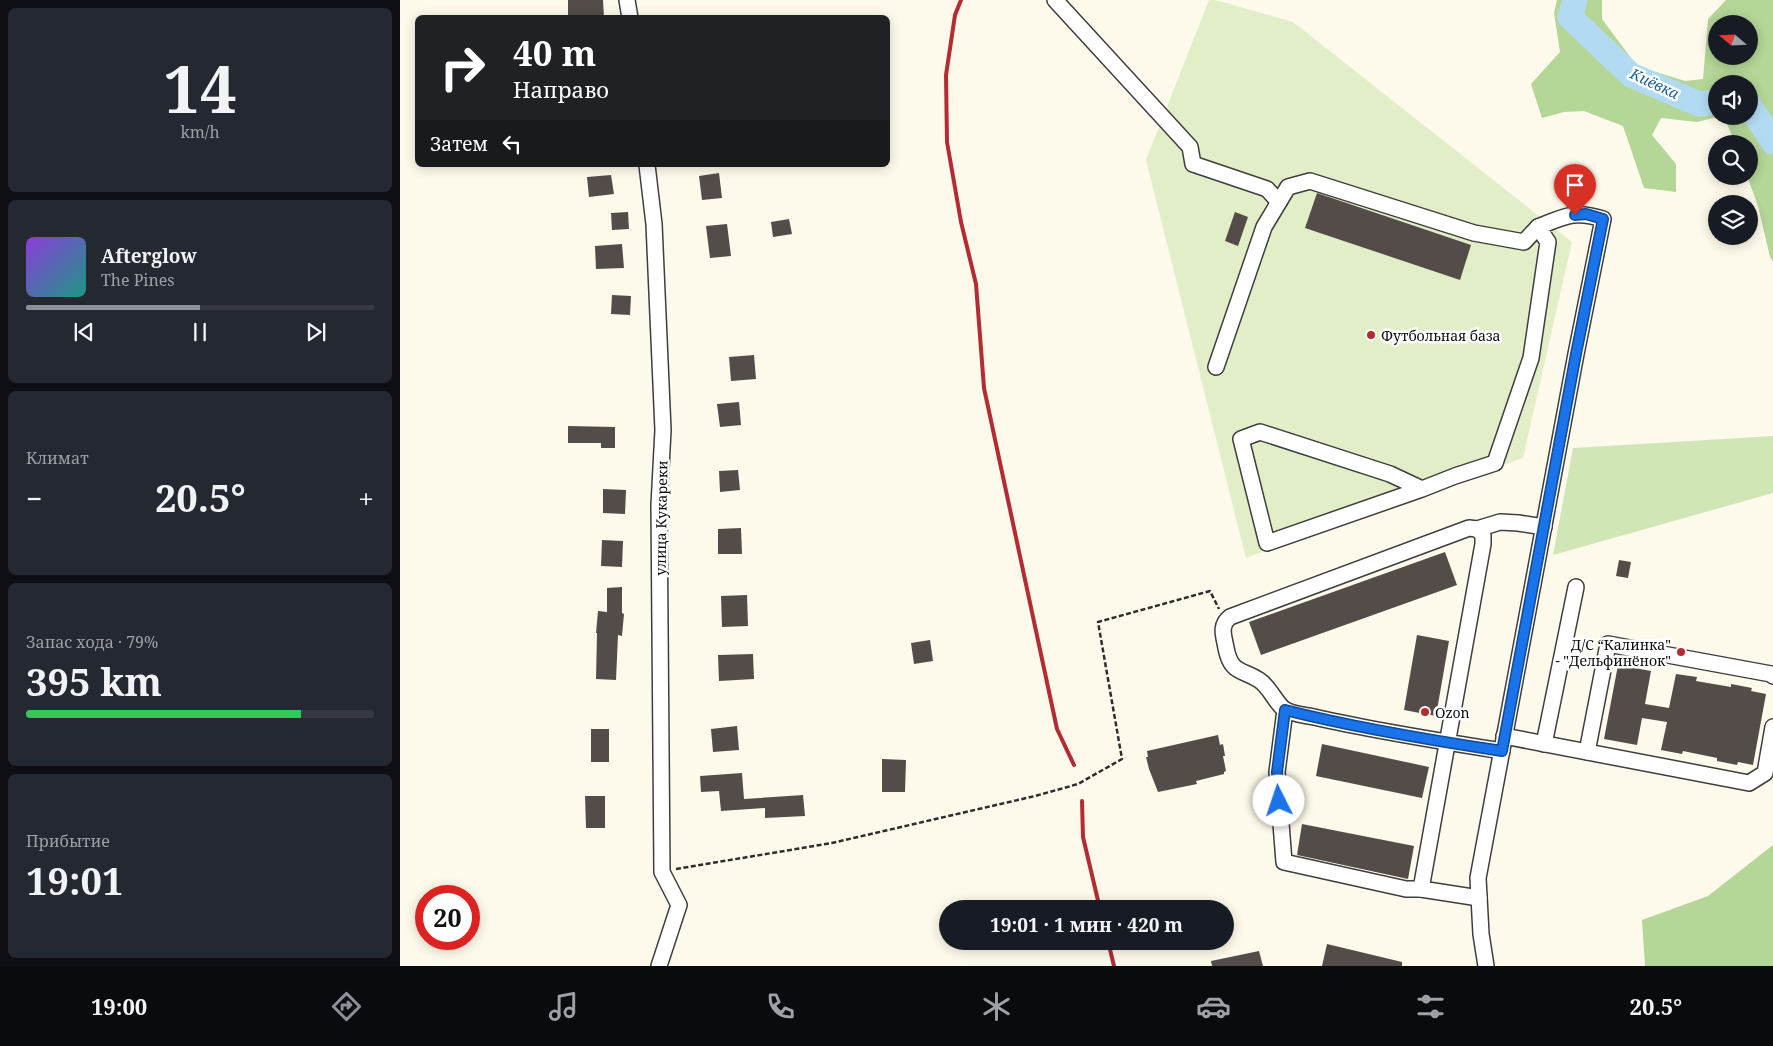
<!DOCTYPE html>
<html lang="ru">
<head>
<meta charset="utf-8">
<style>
	body { margin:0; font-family:"Noto Serif",serif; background:#242831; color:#f1f3f6; height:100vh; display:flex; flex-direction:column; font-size:19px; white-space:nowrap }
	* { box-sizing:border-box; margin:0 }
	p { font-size:16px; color:#9ea1a6 }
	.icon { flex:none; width:28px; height:28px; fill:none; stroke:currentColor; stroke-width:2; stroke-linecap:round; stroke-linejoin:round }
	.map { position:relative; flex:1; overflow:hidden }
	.side { display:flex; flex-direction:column; gap:8px; padding:8px; background:#0d0f14; width:400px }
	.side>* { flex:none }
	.banner { position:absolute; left:15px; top:15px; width:475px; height:152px; border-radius:8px; box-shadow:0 2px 12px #0003; background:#202124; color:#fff; overflow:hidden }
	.needle { width:32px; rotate:289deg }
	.fabs { position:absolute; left:1308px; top:15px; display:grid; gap:10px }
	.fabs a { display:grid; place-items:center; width:50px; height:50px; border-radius:50%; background:#171b24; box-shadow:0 2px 12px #0003; font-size:25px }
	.speed { position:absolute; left:15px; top:885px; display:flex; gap:10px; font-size:25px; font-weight:700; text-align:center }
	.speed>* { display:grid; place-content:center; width:65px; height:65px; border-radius:50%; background:#171b24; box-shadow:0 2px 12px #0003; line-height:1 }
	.speed .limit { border:8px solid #d22; background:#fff; color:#111 }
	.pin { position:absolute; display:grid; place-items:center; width:42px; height:42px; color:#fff; margin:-51px -21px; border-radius:50% 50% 50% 0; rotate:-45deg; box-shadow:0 0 5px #0007 }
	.pin .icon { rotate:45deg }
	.me { position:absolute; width:55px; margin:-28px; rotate:356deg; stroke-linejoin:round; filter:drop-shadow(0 0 4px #0008) }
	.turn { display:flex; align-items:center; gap:18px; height:105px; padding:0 15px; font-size:22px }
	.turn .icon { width:65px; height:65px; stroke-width:2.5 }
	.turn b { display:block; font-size:35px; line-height:42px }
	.then { display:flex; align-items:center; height:48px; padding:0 15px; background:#0003; gap:10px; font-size:19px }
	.big { font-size:38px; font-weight:700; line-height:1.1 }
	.side .card { flex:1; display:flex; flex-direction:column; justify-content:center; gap:8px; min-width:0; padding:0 18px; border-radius:8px; background:#242831 }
	.side .dial { align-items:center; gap:0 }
	.dial b { font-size:65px; line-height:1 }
	.song { display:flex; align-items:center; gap:15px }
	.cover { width:60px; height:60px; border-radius:8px; background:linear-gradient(135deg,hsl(270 70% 55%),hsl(170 70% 35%)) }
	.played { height:5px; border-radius:2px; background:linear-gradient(90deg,#8c9099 50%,#363941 50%) }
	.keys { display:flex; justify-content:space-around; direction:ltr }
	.heat { display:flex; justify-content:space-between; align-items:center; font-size:28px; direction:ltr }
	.charge { height:8px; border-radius:4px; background:linear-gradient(90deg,#34c759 79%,#363941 0) }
	.trip { position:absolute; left:539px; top:900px; width:295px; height:50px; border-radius:25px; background:#171b24; box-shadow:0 2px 12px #0003; font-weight:700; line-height:50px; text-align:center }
	.tabs { display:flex; height:80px; justify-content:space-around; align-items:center; background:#090b0e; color:#9ea1a6 }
	.tabs .icon { width:35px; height:35px }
	.tabs .current { color:#8c9099 }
	.tabs b { font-size:22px; color:#f1f3f6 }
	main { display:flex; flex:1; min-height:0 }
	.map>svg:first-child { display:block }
	.green { fill:#d0e6b7 }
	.forest { fill:#b4d697; fill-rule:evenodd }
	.pitch { fill:#e1eec8 }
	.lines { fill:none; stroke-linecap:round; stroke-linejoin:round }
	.river { stroke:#b2dbf3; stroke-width:25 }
	.building { fill:#534c48 }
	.minor-casing { stroke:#3e3e3e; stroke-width:18 }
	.path { stroke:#2d2d2d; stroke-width:2.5; stroke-dasharray:5 2.5; stroke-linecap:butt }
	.minor { stroke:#fff; stroke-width:15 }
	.rail { stroke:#b42b33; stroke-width:4 }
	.route-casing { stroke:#114b97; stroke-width:12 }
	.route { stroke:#1a73e8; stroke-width:9 }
	.poi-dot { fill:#b42b33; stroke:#fff; stroke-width:2 }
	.labels { text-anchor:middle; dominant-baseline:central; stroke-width:5; stroke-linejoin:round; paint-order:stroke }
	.poi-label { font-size:14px; fill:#0b0b0b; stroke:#fff; text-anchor:start }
	.street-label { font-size:14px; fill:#0b0b0b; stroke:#fff }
	.water-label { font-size:15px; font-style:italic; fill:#1c6296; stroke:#fff }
</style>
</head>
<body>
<main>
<section class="side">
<div class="card dial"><b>14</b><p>km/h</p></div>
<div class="card">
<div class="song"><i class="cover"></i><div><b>Afterglow</b><p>The Pines</p></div></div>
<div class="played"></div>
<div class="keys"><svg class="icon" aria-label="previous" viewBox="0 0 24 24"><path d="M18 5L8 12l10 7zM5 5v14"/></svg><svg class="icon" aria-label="pause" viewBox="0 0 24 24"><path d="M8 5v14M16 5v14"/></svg><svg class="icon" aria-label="next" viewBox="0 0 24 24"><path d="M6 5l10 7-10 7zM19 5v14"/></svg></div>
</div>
<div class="card"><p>Климат</p>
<div class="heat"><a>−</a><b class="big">20.5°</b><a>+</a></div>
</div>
<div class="card"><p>Запас хода · 79%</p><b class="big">395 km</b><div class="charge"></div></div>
<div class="card"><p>Прибытие</p><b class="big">19:01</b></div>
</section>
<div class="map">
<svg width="1373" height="966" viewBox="0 0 1373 966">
	<rect width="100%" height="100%" fill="#fefaeb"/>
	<polygon class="green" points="1373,436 1373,493 1153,555 1173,448"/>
	<g class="forest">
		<path d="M 1157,0 L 1202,0 L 1202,19 L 1237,66 L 1285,81 L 1303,79 L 1308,19 L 1326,0 L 1373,0 L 1373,262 L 1370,257 L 1358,206 L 1347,176 L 1349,176 L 1349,144 L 1335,144 L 1324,116 L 1349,116 L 1349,84 L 1316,84 L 1316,116 L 1321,116 L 1297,122 L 1261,118 L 1252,135 L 1276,164 L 1276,192 L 1244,188 L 1223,126 L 1184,111 L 1164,112 L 1142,118 L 1131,84 L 1160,52 L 1154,13 ZM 1316,24 L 1349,24 L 1349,56 L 1316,56 Z"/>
		<polygon points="1373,845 1373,966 1245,966 1242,920 1308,896"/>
	</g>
	<polygon class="pitch" points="809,0 815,0 893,22 1172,242 1123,458 846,558 746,160"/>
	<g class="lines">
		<g class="river">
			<polyline points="1175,0 1170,17 1231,75 1299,104 1316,102"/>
			<polyline points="1349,105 1373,142"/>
		</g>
	</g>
	<g class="building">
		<polygon points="168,0 203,0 204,18 168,18"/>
		<polygon points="319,173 322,198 302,200 299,176"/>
		<polygon points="211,175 214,194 189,197 187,177"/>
		<polygon points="917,193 1071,245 1060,280 905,228"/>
		<polygon points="228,212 229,229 212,230 211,213"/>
		<polygon points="835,212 848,217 838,246 825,241"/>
		<polygon points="389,219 392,234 373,237 371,222"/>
		<polygon points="327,224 331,256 310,258 306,226"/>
		<polygon points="222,244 224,268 196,269 195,246"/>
		<polygon points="212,295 231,296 230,315 211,314"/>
		<polygon points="354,355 356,379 331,381 329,357"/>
		<polygon points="339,402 341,425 320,427 317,404"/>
		<polygon points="168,426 215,427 215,448 201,448 201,443 168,443"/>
		<polygon points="338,470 340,490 320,492 319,471"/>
		<polygon points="203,489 226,490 225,514 203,513"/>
		<polygon points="341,528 342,554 318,554 318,529"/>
		<polygon points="202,540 223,541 222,567 201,566"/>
		<polygon points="1045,552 1057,585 861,655 849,622"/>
		<polygon points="1219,560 1231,562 1228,578 1216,576"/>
		<polygon points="222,587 222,613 224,614 222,636 218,635 216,680 196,679 197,633 196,633 198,611 207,612 207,588"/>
		<polygon points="347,595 348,626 322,627 321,596"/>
		<polygon points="1017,635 1049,641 1036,716 1004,710"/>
		<polygon points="530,640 533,661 514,664 511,643"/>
		<polygon points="353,654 354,679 319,681 318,655"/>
		<polygon points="1218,665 1251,671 1245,704 1269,708 1276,674 1297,677 1296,681 1331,687 1331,684 1352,688 1351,691 1366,694 1353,765 1338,762 1337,765 1317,761 1317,758 1283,751 1282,754 1261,750 1267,722 1242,718 1237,745 1204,739"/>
		<polygon points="337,726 339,750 313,752 311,729"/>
		<rect x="191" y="729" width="18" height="33"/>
		<polygon points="818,735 820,745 823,744 825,756 823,756 826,771 824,772 824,774 796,781 797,784 758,792 749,769 746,757 748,757 747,751"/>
		<polygon points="922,744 1029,767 1022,798 916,776"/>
		<polygon points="482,759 506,760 505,792 482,792"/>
		<polygon points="342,773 344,799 403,795 405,816 365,818 365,808 321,811 319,791 301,792 300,776"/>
		<polygon points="185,796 205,796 205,828 186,828"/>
		<polygon points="902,824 1014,846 1008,879 897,855"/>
		<polygon points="927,944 1002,962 1002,966 922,966"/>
		<polygon points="859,951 863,966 812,966 811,961"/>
	</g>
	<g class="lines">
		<g class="minor-casing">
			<g id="minor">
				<polyline points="227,0 230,18"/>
				<polyline points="655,0 790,147 793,164 867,189 879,202"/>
				<polyline points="247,165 254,224 263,430 259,505 262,872 279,905 259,966"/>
				<polyline points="816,367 864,227 888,187 910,181 1074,233 1124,242 1138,227"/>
				<path d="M 1022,489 L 867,543 L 841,439 L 860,432 L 990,474 L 1022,489 L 1055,476 L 1095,463 L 1131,358 L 1148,242 L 1138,227 C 1165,216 1175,210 1203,219 L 1176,354 L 1078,878 L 1081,934 L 1086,966"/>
				<polyline points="1077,529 1100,522 1118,523 1144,527"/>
				<polyline points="885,710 877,772 884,862 1006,889 1021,889"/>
				<polyline points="1104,736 1349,783 1365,773 1373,727"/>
				<polyline points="1144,744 1176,587"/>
				<polyline points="1187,752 1208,644 1371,674 1373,676"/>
				<path d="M 1079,898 L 1021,889 C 1041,774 1062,659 1083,544 L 1083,535 L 1077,529 L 1069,528 L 830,617 C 819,626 824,636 826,648 C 831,674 842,669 859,680 C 870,687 875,702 884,709 C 891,714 905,715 914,717 C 975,731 1039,741 1102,751"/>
			</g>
		</g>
		<polyline class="path" points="276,869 432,843 635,796 678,784 722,759 698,622 810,591 819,609"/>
		<use href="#minor" class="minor"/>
		<g class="rail">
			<polyline points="561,0 555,15 546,75 547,142 561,222 576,284 584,388 657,729 674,765"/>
			<polyline points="682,801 683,837 700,909"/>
			<polyline points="708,941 714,966"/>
		</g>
	</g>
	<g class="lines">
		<g class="route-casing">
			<path id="route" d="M 879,801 L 877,772 L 885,710 C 956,728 1029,740 1102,751 L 1176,354 L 1203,219 L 1186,214 L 1175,215"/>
		</g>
		<use href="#route" class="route"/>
	</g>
	<g class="poi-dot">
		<circle cx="971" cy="335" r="5"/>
		<circle cx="1281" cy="652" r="5"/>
		<circle cx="1025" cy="712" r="5"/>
	</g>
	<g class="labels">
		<g class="poi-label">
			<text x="981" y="335">Футбольная база</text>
			<text x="1271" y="644" text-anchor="end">Д/С “Калинка"<tspan x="1271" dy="16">- "Дельфинёнок"</tspan></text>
			<text x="1035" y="712">Ozon</text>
		</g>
		<g class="street-label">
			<text transform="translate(261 518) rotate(-89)">улица Кукареки</text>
		</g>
		<g class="water-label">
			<text transform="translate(1255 83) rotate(25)">Киёвка</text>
		</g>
	</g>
</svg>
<div class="fabs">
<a><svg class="needle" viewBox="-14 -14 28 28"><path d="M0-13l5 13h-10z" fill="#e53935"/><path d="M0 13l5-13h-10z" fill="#9ea1a6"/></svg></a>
<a><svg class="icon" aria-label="sound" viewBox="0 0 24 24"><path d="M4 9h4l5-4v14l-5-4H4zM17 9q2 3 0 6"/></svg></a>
<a><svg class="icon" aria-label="search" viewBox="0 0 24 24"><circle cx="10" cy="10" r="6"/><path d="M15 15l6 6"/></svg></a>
<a><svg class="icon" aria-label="layers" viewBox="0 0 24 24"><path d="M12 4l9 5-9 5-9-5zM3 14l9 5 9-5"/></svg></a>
</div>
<div class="speed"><div class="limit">20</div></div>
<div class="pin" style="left:1175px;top:215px;background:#d93025"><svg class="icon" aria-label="arrive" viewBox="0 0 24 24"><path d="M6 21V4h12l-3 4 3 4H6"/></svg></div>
<svg class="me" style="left:879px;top:801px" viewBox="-20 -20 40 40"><circle r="19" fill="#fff"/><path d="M0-13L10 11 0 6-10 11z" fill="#1a73e8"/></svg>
<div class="trip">19:01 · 1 мин · 420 m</div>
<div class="banner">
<div class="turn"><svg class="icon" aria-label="right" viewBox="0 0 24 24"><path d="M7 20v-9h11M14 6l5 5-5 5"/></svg><div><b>40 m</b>Направо</div></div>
<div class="then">Затем<svg class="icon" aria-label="left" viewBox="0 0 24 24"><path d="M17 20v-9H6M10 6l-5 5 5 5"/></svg></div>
</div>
</div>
</main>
<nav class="tabs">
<b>19:00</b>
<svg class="icon current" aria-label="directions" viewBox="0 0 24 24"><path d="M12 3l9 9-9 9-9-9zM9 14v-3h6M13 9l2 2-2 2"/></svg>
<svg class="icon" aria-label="music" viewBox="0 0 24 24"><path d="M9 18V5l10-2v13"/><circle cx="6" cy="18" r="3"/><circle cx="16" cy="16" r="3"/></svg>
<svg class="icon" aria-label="phone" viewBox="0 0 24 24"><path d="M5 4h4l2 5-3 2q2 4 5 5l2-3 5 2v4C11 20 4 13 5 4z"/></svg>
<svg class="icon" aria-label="climate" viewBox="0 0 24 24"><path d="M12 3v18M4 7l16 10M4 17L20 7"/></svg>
<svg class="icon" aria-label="car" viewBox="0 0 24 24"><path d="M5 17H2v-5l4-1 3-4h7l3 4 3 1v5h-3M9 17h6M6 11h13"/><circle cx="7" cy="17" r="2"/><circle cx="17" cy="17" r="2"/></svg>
<svg class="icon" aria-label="filters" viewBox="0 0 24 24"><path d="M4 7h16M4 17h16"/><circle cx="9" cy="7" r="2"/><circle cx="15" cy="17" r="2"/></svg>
<b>20.5°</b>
</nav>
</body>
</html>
